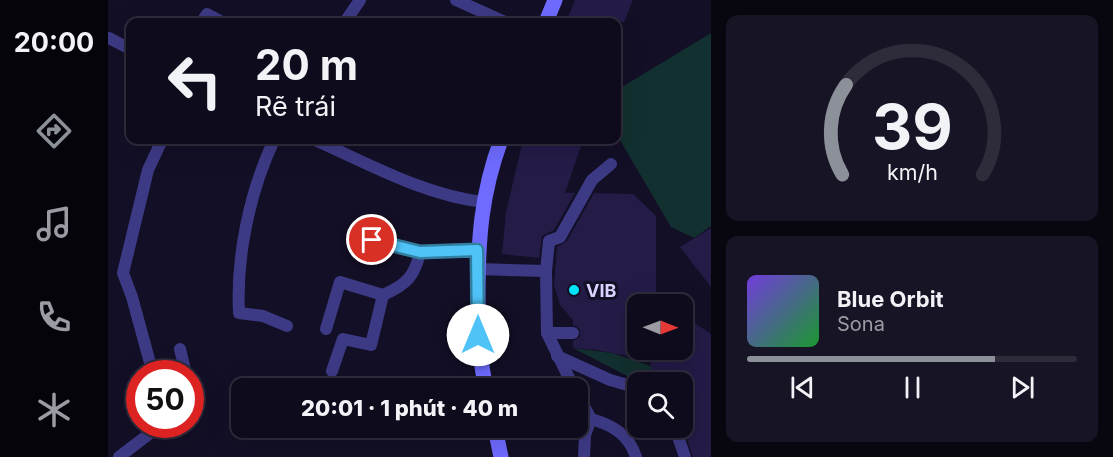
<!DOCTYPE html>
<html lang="vi">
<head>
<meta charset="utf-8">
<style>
	body { margin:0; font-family:Inter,sans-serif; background:#171425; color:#f1f3f6; height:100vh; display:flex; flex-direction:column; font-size:22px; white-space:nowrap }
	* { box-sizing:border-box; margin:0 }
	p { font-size:20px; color:#9b9ba3 }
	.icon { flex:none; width:33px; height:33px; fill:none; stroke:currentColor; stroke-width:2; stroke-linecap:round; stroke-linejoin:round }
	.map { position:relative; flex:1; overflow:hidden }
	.sheet { display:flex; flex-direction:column; gap:15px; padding:15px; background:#08060f; width:402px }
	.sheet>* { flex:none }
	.top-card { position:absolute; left:18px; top:18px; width:495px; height:126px; border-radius:12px; box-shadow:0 6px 24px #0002,0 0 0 2px #2e2b3b; background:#0e0b1c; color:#f1f3f6; overflow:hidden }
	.needle { width:39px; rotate:91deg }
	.fabs { position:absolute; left:519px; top:294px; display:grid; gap:12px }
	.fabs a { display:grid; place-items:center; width:66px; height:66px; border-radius:12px; background:#0e0b1c; box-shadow:0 6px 24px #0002,0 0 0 2px #2e2b3b; font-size:30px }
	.speed { position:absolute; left:18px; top:360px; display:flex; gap:12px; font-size:30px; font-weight:700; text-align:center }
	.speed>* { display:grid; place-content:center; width:78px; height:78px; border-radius:50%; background:#0e0b1c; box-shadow:0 6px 24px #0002,0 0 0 2px #2e2b3b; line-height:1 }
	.speed .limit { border:9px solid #d22; background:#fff; color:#111 }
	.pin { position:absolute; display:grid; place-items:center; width:51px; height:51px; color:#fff; margin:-26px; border:3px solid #fff; border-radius:50%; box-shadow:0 2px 6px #0007 }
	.me { position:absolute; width:66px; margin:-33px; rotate:0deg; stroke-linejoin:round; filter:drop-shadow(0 0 4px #0008) }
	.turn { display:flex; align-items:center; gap:21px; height:126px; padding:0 30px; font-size:27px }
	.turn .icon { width:78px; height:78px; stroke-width:2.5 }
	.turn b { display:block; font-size:42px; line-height:51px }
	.sheet .tile { flex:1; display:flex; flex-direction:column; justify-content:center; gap:9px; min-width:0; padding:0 21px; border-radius:12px; background:#171425 }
	.sheet .dial { align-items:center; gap:0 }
	.dial svg { height:156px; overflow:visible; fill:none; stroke:#2e2b3b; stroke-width:7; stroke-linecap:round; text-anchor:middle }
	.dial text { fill:#f1f3f6; stroke:none }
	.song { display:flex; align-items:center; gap:18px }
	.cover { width:72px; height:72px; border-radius:9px; background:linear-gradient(135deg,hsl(260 70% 55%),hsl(130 70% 35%)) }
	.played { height:6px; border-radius:3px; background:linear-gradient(90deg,#8c9099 75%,#2e2b3b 75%) }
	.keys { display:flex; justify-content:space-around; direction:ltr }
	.trip { position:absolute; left:123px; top:378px; width:357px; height:60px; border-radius:12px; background:#0e0b1c; box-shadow:0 6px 24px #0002,0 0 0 2px #2e2b3b; font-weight:800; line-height:60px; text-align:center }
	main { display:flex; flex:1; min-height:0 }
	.tabs { display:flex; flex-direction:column; width:108px; justify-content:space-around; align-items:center; background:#06040b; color:#9b9ba3 }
	.tabs .icon { width:42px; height:42px }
	.tabs .current { color:#8c9099 }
	.tabs b { font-size:27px; color:#f1f3f6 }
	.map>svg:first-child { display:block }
	.green { fill:#12302f }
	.building { fill:#241b47 }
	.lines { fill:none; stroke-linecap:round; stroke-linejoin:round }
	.lane { stroke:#3d3a85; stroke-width:12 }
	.secondary { stroke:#6f6bff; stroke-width:15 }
	.route-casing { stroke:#337fa1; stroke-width:15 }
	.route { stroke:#4fc3f7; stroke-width:10 }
	.poi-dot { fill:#00e5ff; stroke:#130f26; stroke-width:2 }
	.labels { text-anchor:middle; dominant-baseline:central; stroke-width:6; stroke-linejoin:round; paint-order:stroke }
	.poi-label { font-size:18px; font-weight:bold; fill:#d9d4ff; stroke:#130f26; text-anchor:start }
</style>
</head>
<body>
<main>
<nav class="tabs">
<b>20:00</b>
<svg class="icon current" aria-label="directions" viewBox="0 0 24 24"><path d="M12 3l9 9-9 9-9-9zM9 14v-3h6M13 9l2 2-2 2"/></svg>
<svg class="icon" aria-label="music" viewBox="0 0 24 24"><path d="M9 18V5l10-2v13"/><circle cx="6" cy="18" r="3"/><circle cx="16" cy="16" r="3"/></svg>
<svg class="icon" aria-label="phone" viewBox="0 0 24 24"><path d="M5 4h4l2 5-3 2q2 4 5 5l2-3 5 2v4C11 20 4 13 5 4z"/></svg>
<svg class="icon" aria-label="climate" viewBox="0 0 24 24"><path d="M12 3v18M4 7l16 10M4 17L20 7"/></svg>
</nav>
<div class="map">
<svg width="603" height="457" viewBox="0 0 603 457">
	<rect width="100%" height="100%" fill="#130f26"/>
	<g class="green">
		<polygon points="603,33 603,226 586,238 563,227 509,135 509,90"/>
		<polygon points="465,348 504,353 543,366 543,382 531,382"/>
	</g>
	<g class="building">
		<polygon points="467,0 525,0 516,22 458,22"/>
		<polygon points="415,140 475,140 457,193 467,193 446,230 434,236 431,258 394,254 398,212"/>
		<polygon points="486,193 525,194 548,216 548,304 530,304 530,358 488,350 465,348 465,341 472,337 472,329 465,325 465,320 452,305 446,285 449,247 459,241"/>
		<polygon points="603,228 603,287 572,247"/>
		<polygon points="574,314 603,334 603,457 585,457 574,425 574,382 543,382 543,350 574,350"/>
	</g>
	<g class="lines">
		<g class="lane">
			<polyline points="348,0 397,22"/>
			<polyline points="94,22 99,14 114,22"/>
			<polyline points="237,22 252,0"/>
			<polyline points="1,38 22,49"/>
			<path d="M 166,140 C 142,191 128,256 131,313 L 155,316 L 179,326"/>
			<path d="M 207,140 C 261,164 316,195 375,202"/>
			<polyline points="264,240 312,252 369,250"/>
			<polyline points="370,269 438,271"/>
			<polyline points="218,329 232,282 275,295"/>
			<polyline points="439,333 465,333"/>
			<polyline points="72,349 78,374"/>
			<polyline points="449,356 502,380 530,388"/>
			<path d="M 224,371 L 235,339 L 263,345 L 275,295 C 298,285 307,276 312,252"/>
			<polyline points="45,374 24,297 15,273 40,170 54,140"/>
			<polyline points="466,388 439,333 438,271 441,241 452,237 484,180 503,164"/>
			<path d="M 470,395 L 483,419 C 505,425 521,435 528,457"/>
			<polyline points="567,428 577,457"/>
			<polyline points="11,457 54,424"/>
			<polyline points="476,457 477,435 483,419"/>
		</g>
		<g class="secondary">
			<polyline points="438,22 447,0"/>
			<path d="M 378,388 C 371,358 370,329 370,297 C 370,240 373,194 393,140"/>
			<polyline points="387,428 393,457"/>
		</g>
	</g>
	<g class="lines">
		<g class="route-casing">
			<polyline id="route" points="264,240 312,252 369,250 370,335"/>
		</g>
		<use href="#route" class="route"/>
	</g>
	<circle class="poi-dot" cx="466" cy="290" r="6"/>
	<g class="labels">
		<g class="poi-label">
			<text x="478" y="290">VIB</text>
		</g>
	</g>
</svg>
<div class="fabs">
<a><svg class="needle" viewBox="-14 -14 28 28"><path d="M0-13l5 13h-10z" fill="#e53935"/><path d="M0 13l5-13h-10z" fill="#9b9ba3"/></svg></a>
<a><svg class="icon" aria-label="search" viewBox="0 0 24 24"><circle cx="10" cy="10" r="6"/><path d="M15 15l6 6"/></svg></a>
</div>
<div class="speed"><div class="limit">50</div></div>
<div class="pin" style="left:264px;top:240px;background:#d93025"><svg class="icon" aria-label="arrive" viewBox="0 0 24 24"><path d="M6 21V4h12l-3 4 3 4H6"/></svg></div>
<svg class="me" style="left:370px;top:335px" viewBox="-20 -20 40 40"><circle r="19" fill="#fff"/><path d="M0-13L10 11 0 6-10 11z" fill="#4fc3f7"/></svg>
<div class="trip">20:01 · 1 phút · 40 m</div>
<div class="top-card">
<div class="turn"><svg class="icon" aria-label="left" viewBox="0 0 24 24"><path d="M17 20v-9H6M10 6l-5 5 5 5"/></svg><div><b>20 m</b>Rẽ trái</div></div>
</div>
</div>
<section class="sheet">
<div class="tile dial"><svg viewBox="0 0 100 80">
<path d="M14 69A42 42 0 1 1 86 69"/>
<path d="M14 69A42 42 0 0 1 16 23" stroke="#8c9099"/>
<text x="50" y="56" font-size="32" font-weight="700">39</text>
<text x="50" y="72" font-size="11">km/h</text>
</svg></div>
<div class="tile">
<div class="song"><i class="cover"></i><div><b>Blue Orbit</b><p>Sona</p></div></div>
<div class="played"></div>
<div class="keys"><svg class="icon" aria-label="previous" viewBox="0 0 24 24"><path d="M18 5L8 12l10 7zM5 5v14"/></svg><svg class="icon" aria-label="pause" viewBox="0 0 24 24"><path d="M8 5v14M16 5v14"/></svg><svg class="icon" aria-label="next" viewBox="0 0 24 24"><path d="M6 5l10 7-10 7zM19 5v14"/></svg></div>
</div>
</section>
</main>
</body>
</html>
